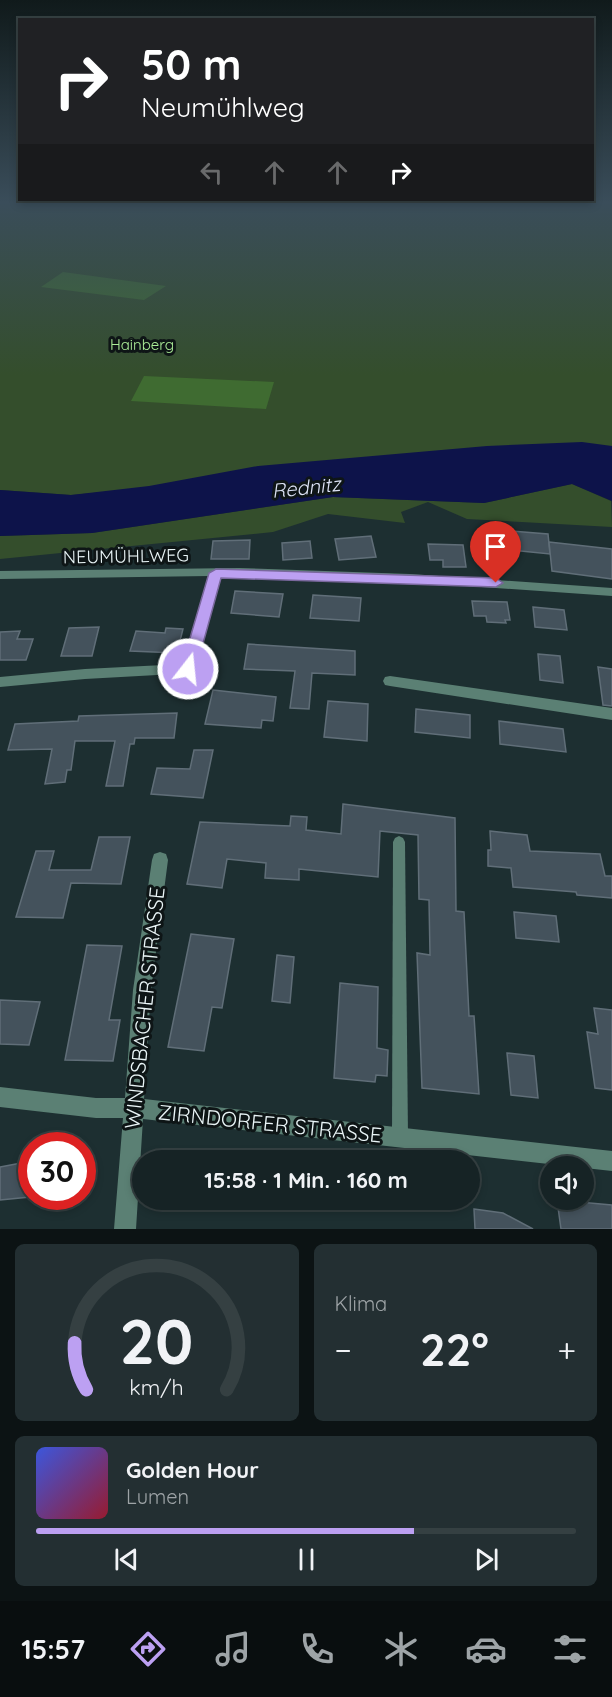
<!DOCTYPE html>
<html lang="de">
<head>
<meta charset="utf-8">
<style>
	body { margin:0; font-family:Quicksand,sans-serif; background:#232f32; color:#f1f3f6; height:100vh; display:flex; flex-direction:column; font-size:22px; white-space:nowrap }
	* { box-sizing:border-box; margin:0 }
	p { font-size:20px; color:#9ea4a7 }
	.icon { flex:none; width:33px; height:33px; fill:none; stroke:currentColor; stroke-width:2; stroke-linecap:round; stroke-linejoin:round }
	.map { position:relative; height:1229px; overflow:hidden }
	.sheet { display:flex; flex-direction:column; gap:15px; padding:15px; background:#0c1314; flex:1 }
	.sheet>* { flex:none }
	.hud { position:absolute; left:18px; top:18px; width:576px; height:183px; border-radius:0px; box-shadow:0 3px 9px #0003,0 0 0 2px #354042; background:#202124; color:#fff; overflow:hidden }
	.fabs { position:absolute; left:540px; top:1156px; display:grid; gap:12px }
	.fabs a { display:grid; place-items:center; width:54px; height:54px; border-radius:50%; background:#162325; box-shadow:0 3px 9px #0003,0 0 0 2px #354042; font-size:30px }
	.speed { position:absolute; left:18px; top:1132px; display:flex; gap:12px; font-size:30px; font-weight:700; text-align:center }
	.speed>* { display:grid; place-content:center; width:78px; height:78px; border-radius:50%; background:#162325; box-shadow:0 3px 9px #0003,0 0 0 2px #354042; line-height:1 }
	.speed .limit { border:9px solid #d22; background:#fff; color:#111 }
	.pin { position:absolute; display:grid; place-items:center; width:51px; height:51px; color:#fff; margin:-62px -26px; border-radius:50% 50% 50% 0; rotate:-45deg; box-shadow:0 0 6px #0007 }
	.pin .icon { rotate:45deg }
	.me { position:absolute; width:66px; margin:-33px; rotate:16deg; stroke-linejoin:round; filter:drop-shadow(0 0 4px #0008) }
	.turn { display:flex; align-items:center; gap:21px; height:126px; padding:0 24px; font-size:27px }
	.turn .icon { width:78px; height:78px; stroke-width:2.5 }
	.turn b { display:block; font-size:42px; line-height:51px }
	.lanes { display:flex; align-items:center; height:57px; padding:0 24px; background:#0003; justify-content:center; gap:30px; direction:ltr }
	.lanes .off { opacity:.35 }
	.big { font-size:45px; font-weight:800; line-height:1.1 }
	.sheet .widget { flex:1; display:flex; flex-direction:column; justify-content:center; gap:9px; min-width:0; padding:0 21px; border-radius:9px; background:#232f32 }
	.sheet .dial { align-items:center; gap:0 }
	.dial svg { height:156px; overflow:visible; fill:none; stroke:#354042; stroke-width:7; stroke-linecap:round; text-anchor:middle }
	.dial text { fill:#f1f3f6; stroke:none }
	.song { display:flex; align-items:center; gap:18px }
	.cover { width:72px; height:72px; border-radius:9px; background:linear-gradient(135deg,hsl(230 70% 55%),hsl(350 70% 35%)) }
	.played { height:6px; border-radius:3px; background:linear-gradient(90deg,#bca0f2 70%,#354042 70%) }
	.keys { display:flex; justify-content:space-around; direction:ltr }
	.heat { display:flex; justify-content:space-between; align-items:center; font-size:33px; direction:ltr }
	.sheet .tiles { flex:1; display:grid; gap:15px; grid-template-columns:1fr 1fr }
	.widget:last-child { grid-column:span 2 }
	.trip { position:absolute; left:132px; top:1150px; width:348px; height:60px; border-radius:30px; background:#162325; box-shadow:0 3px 9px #0003,0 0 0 2px #354042; font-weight:800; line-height:60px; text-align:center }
	.dock { display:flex; height:96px; justify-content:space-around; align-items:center; background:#090e0f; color:#9ea4a7 }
	.dock .icon { width:42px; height:42px }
	.dock .active { color:#bca0f2 }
	.dock b { font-size:27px; color:#f1f3f6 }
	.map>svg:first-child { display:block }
	.green { fill:#344e2c }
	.forest { fill:#3f6b31 }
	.water { fill:#0d134a }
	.building { fill:#44525c; stroke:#606e78; stroke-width:1.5 }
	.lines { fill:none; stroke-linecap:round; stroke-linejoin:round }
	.service { fill:#5b8074; fill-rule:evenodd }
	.minor { fill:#5b8074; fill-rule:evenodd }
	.route { fill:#bca0f2; stroke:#7a689d; stroke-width:1.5 }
	.labels { text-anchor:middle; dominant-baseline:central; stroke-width:6; stroke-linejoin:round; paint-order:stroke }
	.far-park-label { font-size:15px; fill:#acee99; stroke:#0e1516 }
	.street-label { font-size:18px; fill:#eaf5f7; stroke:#0e1516 }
	.water-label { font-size:20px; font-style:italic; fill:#dde3f6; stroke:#0e1516 }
	.near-street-label { font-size:21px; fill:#eaf5f7; stroke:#0e1516 }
</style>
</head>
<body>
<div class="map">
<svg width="612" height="1229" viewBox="0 0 612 1229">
	<rect width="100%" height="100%" fill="#1d2f31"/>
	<g class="green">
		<polygon points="0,203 612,203 612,446 71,495 0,490"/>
		<polygon points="572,484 611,501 612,527 467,519 428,502 401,512 405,523 328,514 273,532 0,559 0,536 92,533 333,497 484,503"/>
	</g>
	<g class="forest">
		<polygon points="63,272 166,286 144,300 41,287"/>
		<polygon points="144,376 274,382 266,409 131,401"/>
	</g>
	<polygon class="water" points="582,442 612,446 612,501 572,484 484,503 333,497 92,533 0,536 0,490 71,495 149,486 258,466 487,446"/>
	<g class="building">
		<polygon points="499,530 548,534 550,554 500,549"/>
		<polygon points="371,536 376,557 339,560 335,539"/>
		<polygon points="250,540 249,559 211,559 213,541"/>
		<polygon points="310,541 312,558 283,560 282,543"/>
		<polygon points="549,542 612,549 612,579 552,571"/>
		<polygon points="428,544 463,545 466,567 443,567 443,560 430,560"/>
		<polygon points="235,591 283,594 279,617 231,613"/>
		<polygon points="313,595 361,598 359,621 310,618"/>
		<polygon points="472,601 507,602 510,620 505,620 506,623 487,622 486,616 474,616"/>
		<polygon points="533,607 564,610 567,630 535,627"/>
		<polygon points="99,627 92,656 61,656 69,628"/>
		<polygon points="166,628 183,629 177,653 130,651 136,631 165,633"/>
		<polygon points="20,631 17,639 33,639 26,660 0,660 0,632"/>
		<polygon points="248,644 355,651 355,675 312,673 309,709 290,708 295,671 244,669"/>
		<polygon points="538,654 560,656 563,683 540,680"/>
		<polygon points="598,667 612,669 612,706 603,705"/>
		<polygon points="213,690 276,697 273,721 262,720 261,728 205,724"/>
		<polygon points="328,701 368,704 367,741 324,737"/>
		<polygon points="416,709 470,715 470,738 415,732"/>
		<polygon points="177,713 174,738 135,738 134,744 130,744 123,786 106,786 115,741 75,741 71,770 67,770 65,782 45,784 52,749 8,750 15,724 78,721 79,716"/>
		<polygon points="499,721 563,729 566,752 500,744"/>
		<polygon points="194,750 213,750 203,798 151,794 157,768 190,769"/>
		<polygon points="343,804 455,818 456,911 464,912 469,1016 474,1016 479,1094 422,1088 417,953 430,955 429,900 419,899 418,835 380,831 378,877 299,869 299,880 265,878 266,863 227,859 222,888 187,884 200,822 290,826 291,816 307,817 306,830 341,834"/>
		<polygon points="490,831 527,835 530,851 600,854 605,876 612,876 612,898 577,895 576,892 513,887 511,868 488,866 488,850 491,850"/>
		<polygon points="99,837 130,837 121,884 71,883 63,918 16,917 36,851 54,851 49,870 91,870"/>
		<polygon points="514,912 556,916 559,942 516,938"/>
		<polygon points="191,934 234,939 222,1008 212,1007 204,1051 168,1047"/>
		<polygon points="87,945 122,946 109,1020 120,1020 113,1061 65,1060"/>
		<polygon points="277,955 294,957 290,1003 272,1001"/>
		<polygon points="340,983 378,987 377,1048 388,1050 387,1076 376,1075 375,1082 334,1078"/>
		<polygon points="0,1000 40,1002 29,1045 0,1044"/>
		<polygon points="594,1008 612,1010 612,1090 595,1088 587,1032 598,1034"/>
		<polygon points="507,1053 534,1056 538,1098 511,1095"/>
		<polygon points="32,1161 30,1197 0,1200 0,1167"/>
		<polygon points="557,1200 612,1205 612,1229 561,1229"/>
		<polygon points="474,1209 503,1213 533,1229 475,1229"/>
	</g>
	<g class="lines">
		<polygon class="service" points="399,836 403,838 405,842 408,1137 405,1142 400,1145 395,1142 392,1137 393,842 395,838"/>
		<g class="minor">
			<polygon points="239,568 410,574 612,588 612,596 410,582 221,576 193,673 85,679 0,687 0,677 85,669 183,664 209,576 0,579 0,571"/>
			<polygon points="390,676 612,708 612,720 390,686 385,685 383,681 385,677"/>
			<polygon points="160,852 166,854 168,860 151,990 144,1099 612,1151 612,1171 143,1119 136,1229 114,1229 123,1118 96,1118 0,1107 0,1087 96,1098 125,1098 133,990 152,860 154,854"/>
		</g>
	</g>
	<linearGradient id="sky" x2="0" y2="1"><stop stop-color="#101a1b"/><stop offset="0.54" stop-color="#3a4d5a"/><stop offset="1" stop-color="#3a4d5a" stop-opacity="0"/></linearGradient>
	<rect width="612" height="375" fill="url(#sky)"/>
	<polygon class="route" points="216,569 496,578 503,583 496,587 221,578 196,669 188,675 181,669 209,573"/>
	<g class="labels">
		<g class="far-park-label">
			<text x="142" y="344">Hainberg</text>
		</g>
		<g class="street-label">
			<text transform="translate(126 556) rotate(-1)">NEUMÜHLWEG</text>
		</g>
		<g class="water-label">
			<text transform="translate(306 487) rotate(-6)">Rednitz</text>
		</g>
		<g class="near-street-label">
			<text transform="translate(144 1008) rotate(-84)">WINDSBACHER STRASSE</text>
			<text transform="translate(270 1123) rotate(6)">ZIRNDORFER STRASSE</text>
		</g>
	</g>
</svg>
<div class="fabs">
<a><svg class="icon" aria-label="sound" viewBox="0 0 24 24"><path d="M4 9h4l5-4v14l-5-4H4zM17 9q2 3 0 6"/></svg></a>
</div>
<div class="speed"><div class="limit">30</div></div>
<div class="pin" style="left:496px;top:583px;background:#d93025"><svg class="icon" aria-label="arrive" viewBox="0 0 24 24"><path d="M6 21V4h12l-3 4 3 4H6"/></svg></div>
<svg class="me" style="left:188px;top:669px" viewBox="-20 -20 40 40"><circle r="17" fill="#bca0f2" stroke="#fff" stroke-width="3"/><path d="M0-11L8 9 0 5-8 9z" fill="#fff"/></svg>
<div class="trip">15:58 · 1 Min. · 160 m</div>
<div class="hud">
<div class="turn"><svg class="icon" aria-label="right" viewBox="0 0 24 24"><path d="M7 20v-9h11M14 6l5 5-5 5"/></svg><div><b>50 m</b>Neumühlweg</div></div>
<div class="lanes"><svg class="icon off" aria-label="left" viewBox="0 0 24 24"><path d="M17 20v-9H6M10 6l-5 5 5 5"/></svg><svg class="icon off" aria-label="ahead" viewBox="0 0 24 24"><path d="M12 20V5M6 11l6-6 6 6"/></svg><svg class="icon off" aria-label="ahead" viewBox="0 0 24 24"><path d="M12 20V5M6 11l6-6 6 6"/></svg><svg class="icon" aria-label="right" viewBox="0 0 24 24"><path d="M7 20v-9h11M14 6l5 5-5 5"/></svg></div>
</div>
</div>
<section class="sheet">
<div class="tiles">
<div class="widget dial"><svg viewBox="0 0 100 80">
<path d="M14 69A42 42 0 1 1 86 69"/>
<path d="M14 69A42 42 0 0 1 8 45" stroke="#bca0f2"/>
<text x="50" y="56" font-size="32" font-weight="700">20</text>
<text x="50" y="72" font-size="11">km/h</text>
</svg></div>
<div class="widget"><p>Klima</p>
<div class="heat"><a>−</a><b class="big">22°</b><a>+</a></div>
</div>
<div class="widget">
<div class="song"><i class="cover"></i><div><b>Golden Hour</b><p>Lumen</p></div></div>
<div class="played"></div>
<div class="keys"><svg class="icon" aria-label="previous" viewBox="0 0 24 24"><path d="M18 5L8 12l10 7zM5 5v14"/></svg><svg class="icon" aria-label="pause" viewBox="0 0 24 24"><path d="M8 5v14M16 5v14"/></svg><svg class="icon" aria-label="next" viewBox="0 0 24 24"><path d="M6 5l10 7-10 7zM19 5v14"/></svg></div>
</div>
</div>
</section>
<nav class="dock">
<b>15:57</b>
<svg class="icon active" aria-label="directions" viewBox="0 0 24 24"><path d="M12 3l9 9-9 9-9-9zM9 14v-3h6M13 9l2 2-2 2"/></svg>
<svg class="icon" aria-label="music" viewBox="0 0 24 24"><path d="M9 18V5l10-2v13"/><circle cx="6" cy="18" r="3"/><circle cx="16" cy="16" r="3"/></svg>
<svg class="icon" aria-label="phone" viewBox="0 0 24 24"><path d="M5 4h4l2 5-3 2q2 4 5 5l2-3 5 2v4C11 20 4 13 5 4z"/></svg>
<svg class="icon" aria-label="climate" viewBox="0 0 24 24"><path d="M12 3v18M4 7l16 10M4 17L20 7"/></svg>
<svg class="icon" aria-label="car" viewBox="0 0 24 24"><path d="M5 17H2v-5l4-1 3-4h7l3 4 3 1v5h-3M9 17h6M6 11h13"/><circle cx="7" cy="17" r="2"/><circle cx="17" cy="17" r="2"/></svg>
<svg class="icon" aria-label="filters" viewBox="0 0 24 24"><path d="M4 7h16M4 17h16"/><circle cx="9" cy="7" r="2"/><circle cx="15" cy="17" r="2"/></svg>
</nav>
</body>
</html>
